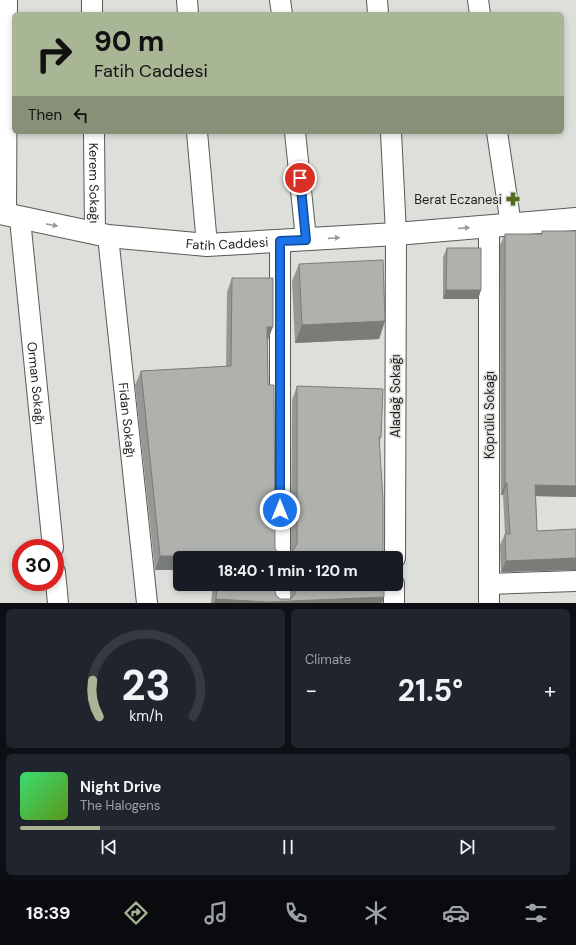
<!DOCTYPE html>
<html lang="en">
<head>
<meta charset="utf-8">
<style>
	body { margin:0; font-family:"DM Sans",sans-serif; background:#20242c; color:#f1f3f6; height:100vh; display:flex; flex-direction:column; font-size:15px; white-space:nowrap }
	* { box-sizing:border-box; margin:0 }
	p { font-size:13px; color:#9ea1a6 }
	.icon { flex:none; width:22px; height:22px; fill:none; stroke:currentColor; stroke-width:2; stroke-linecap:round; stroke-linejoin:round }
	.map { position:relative; height:603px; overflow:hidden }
	.drawer { display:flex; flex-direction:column; gap:6px; padding:6px; background:#0d0f14; flex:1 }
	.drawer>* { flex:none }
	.banner { position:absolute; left:12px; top:12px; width:552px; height:122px; border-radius:6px; box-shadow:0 2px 6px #0003; background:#a9b695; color:#111; overflow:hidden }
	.speed { position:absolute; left:12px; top:539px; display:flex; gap:8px; font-size:20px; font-weight:700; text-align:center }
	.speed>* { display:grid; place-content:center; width:52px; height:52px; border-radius:50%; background:#171b24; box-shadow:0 2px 6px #0003; line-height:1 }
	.speed .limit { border:6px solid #d22; background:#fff; color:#111 }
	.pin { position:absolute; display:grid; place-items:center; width:34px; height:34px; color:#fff; margin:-17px; border:2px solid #fff; border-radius:50%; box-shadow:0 1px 4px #0007 }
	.me { position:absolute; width:44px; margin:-22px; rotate:0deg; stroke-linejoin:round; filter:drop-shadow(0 0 3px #0008) }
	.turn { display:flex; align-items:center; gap:14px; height:84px; padding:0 16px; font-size:18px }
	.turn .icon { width:52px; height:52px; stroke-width:2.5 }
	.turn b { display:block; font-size:28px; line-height:34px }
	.then { display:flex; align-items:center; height:38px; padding:0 16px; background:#0003; gap:8px; font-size:15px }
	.big { font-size:30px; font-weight:700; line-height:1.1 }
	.drawer .card { flex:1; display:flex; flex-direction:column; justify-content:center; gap:6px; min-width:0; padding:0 14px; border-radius:6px; background:#20242c }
	.drawer .dial { align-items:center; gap:0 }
	.dial svg { height:104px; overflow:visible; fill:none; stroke:#363941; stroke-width:7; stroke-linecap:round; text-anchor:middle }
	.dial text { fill:#f1f3f6; stroke:none }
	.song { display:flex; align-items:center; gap:12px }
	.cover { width:48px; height:48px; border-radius:6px; background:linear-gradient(135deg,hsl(140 70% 55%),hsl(90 70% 35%)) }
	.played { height:4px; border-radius:2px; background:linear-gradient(90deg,#a9b695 15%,#363941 15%) }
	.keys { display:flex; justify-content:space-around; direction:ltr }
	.heat { display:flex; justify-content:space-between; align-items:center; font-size:22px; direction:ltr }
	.drawer .tiles { flex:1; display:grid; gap:6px; grid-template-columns:1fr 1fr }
	.card:last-child { grid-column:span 2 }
	.trip { position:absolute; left:173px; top:551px; width:230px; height:40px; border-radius:6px; background:#171b24; box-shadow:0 2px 6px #0003; font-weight:700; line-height:40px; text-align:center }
	.tabs { display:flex; height:64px; justify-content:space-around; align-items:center; background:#090b0e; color:#9ea1a6 }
	.tabs .icon { width:28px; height:28px }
	.tabs .selected { color:#a9b695 }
	.tabs b { font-size:18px; color:#f1f3f6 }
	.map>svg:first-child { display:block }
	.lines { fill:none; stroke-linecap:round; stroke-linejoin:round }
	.minor-casing { stroke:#585a55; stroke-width:22 }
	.secondary-casing { stroke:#585a55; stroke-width:24 }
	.minor { stroke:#fff; stroke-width:20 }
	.secondary { stroke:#fff; stroke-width:22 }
	.wall { fill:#969894 }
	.shaded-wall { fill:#7a7c78 }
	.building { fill:#afb1ac; stroke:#7a7c78 }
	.oneway { fill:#9a9b9a }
	.route-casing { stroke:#114b97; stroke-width:10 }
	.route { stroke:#1a73e8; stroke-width:7 }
	.labels { text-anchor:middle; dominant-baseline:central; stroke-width:3; stroke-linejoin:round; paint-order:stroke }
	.street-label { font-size:13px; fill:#1f201e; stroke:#dddfda }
	.poi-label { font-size:13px; fill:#1f201e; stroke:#dddfda; text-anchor:end }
</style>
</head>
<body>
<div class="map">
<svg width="576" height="603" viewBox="0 0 576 603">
	<rect width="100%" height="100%" fill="#dddfda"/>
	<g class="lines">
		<g class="minor-casing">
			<g id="minor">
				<polyline points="92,0 92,14"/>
				<polyline points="187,0 188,14"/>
				<polyline points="280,0 282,14"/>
				<polyline points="377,0 378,14"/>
				<polyline points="478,0 480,14"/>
				<path id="s1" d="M 94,132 L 95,234"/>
				<polyline points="197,132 207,245"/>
				<polyline points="295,132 306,239"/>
				<polyline points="391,132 396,234 395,558"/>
				<polyline points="497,132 511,225"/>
				<polyline points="6,215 7,0"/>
				<path id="s2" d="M 20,219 L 53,548"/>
				<path id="s3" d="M 108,236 L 147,603"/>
				<polyline points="280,241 280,558"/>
				<polyline points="55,572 58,603"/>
				<polyline points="280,584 280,603"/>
				<polyline points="489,584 576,581"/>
				<polyline points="394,603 394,584"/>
				<polyline points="489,603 489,226"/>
			</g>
		</g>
		<g class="secondary-casing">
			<g id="secondary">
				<path id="s4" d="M 0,213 L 108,236 L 207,245 L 396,234 L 576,219"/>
			</g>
		</g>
		<use href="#minor" class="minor"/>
		<use href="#secondary" class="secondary"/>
	</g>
	<g class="wall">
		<polygon points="542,231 576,231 576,497 536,496 537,531 576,529 576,570 501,572 500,545 505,534 503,495 501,495 500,245 505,234 541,234"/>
		<polygon points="447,248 481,290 478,299 443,299 443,257"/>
		<polygon points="299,264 385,321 379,339 295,343 292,281"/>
		<polygon points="232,278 267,342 268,385 275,549 280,554 286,555 291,553 292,400 297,386 381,437 379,443 383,558 180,558 180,570 155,570 135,385 141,371 226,366 227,292"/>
		<polygon points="213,584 274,584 274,589 276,595 280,599 290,599 290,584 384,584 382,603 211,603"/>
	</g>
	<g class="shaded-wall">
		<polygon points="446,290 481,290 478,299 443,299"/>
		<polygon points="385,321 379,339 295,343 302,325"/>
		<polygon points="267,327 273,327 267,342 262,342"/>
		<polygon points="507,483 503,495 501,495 505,484"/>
		<polygon points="535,485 576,486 576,497 531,496"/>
		<polygon points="160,556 219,556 218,558 180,558 180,570 155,570"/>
		<polygon points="576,558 576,570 501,572 506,561"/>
		<polygon points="384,597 382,603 214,603 216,599 268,602"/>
	</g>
	<g class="building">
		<polygon points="542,231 576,231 576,486 535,485 537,531 576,529 576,558 506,561 505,534 510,534 507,483 505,484 505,234 542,234"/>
		<polygon points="447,248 481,248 481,290 446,290"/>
		<polygon points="383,260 385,321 302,325 299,264"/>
		<polygon points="232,278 273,278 273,327 267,327 268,385 274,385 275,549 280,554 286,555 291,553 297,544 297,386 383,389 381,437 379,437 383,500 383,558 219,558 219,556 160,556 141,371 231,366"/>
		<polygon points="217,584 274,584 274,589 276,595 280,599 291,599 295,594 295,584 384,584 384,597 268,602 216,599"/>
	</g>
	<defs><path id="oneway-solid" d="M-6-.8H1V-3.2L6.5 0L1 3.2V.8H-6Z"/></defs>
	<g class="oneway">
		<use href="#oneway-solid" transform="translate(52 225) rotate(11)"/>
		<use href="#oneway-solid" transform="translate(464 228) rotate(-5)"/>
		<use href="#oneway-solid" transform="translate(334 238) rotate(-4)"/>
	</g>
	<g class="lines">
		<g class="route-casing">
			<polyline id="route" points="280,510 280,241 306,240 300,178"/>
		</g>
		<use href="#route" class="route"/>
	</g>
	<defs>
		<g id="pharmacy-bare" transform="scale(1.08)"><path d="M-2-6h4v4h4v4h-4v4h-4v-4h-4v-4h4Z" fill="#506b1e" stroke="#dddfda" stroke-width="2.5" paint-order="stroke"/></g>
	</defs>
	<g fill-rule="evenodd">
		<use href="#pharmacy-bare" x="513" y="199"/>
	</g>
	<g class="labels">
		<g class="street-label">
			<text stroke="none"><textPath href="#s1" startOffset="51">Kerem Sokağı</textPath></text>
			<text stroke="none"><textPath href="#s4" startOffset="230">Fatih Caddesi</textPath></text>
			<text stroke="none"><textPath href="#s2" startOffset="165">Orman Sokağı</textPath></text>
			<text transform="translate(395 396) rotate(-90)">Aladağ Sokağı</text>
			<text transform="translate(489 415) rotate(-90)">Köprülü Sokağı</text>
			<text stroke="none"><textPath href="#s3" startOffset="185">Fidan Sokağı</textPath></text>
		</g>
		<g class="poi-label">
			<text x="502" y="199">Berat Eczanesi</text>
		</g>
	</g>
</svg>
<div class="speed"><div class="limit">30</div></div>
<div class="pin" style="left:300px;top:178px;background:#d93025"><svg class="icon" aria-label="arrive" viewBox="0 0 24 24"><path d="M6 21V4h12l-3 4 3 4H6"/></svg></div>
<svg class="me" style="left:280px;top:510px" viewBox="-20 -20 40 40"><circle r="17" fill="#1a73e8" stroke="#fff" stroke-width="3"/><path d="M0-11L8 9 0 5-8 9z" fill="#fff"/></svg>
<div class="trip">18:40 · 1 min · 120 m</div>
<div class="banner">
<div class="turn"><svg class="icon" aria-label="right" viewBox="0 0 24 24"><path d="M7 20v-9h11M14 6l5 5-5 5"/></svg><div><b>90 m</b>Fatih Caddesi</div></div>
<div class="then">Then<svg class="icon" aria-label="left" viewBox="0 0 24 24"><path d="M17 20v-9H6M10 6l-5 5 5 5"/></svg></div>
</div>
</div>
<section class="drawer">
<div class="tiles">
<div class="card dial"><svg viewBox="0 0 100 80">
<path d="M14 69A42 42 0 1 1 86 69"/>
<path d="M14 69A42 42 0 0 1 9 41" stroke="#a9b695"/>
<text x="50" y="56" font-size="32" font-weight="700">23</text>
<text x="50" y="72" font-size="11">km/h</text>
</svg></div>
<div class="card"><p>Climate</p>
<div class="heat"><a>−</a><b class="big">21.5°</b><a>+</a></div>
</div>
<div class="card">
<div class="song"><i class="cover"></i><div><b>Night Drive</b><p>The Halogens</p></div></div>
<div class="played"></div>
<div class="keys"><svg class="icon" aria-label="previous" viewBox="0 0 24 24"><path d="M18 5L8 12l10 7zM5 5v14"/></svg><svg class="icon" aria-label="pause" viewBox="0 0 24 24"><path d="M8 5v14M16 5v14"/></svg><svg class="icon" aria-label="next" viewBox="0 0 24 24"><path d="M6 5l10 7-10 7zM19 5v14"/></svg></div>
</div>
</div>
</section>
<nav class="tabs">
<b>18:39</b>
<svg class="icon selected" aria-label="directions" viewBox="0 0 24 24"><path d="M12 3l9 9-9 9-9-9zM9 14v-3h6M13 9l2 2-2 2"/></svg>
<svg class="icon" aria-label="music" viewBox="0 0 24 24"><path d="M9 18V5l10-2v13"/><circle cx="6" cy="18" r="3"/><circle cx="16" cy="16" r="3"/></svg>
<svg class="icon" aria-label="phone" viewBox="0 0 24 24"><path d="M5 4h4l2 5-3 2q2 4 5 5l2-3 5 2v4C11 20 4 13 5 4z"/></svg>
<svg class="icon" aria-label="climate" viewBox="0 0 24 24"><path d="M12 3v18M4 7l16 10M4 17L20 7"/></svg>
<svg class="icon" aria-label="car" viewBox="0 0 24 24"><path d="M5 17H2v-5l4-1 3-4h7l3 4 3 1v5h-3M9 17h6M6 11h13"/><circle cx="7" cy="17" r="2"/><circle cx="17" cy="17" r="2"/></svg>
<svg class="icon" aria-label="filters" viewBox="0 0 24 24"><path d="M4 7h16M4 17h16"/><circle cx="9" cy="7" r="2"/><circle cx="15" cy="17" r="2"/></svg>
</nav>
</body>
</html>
